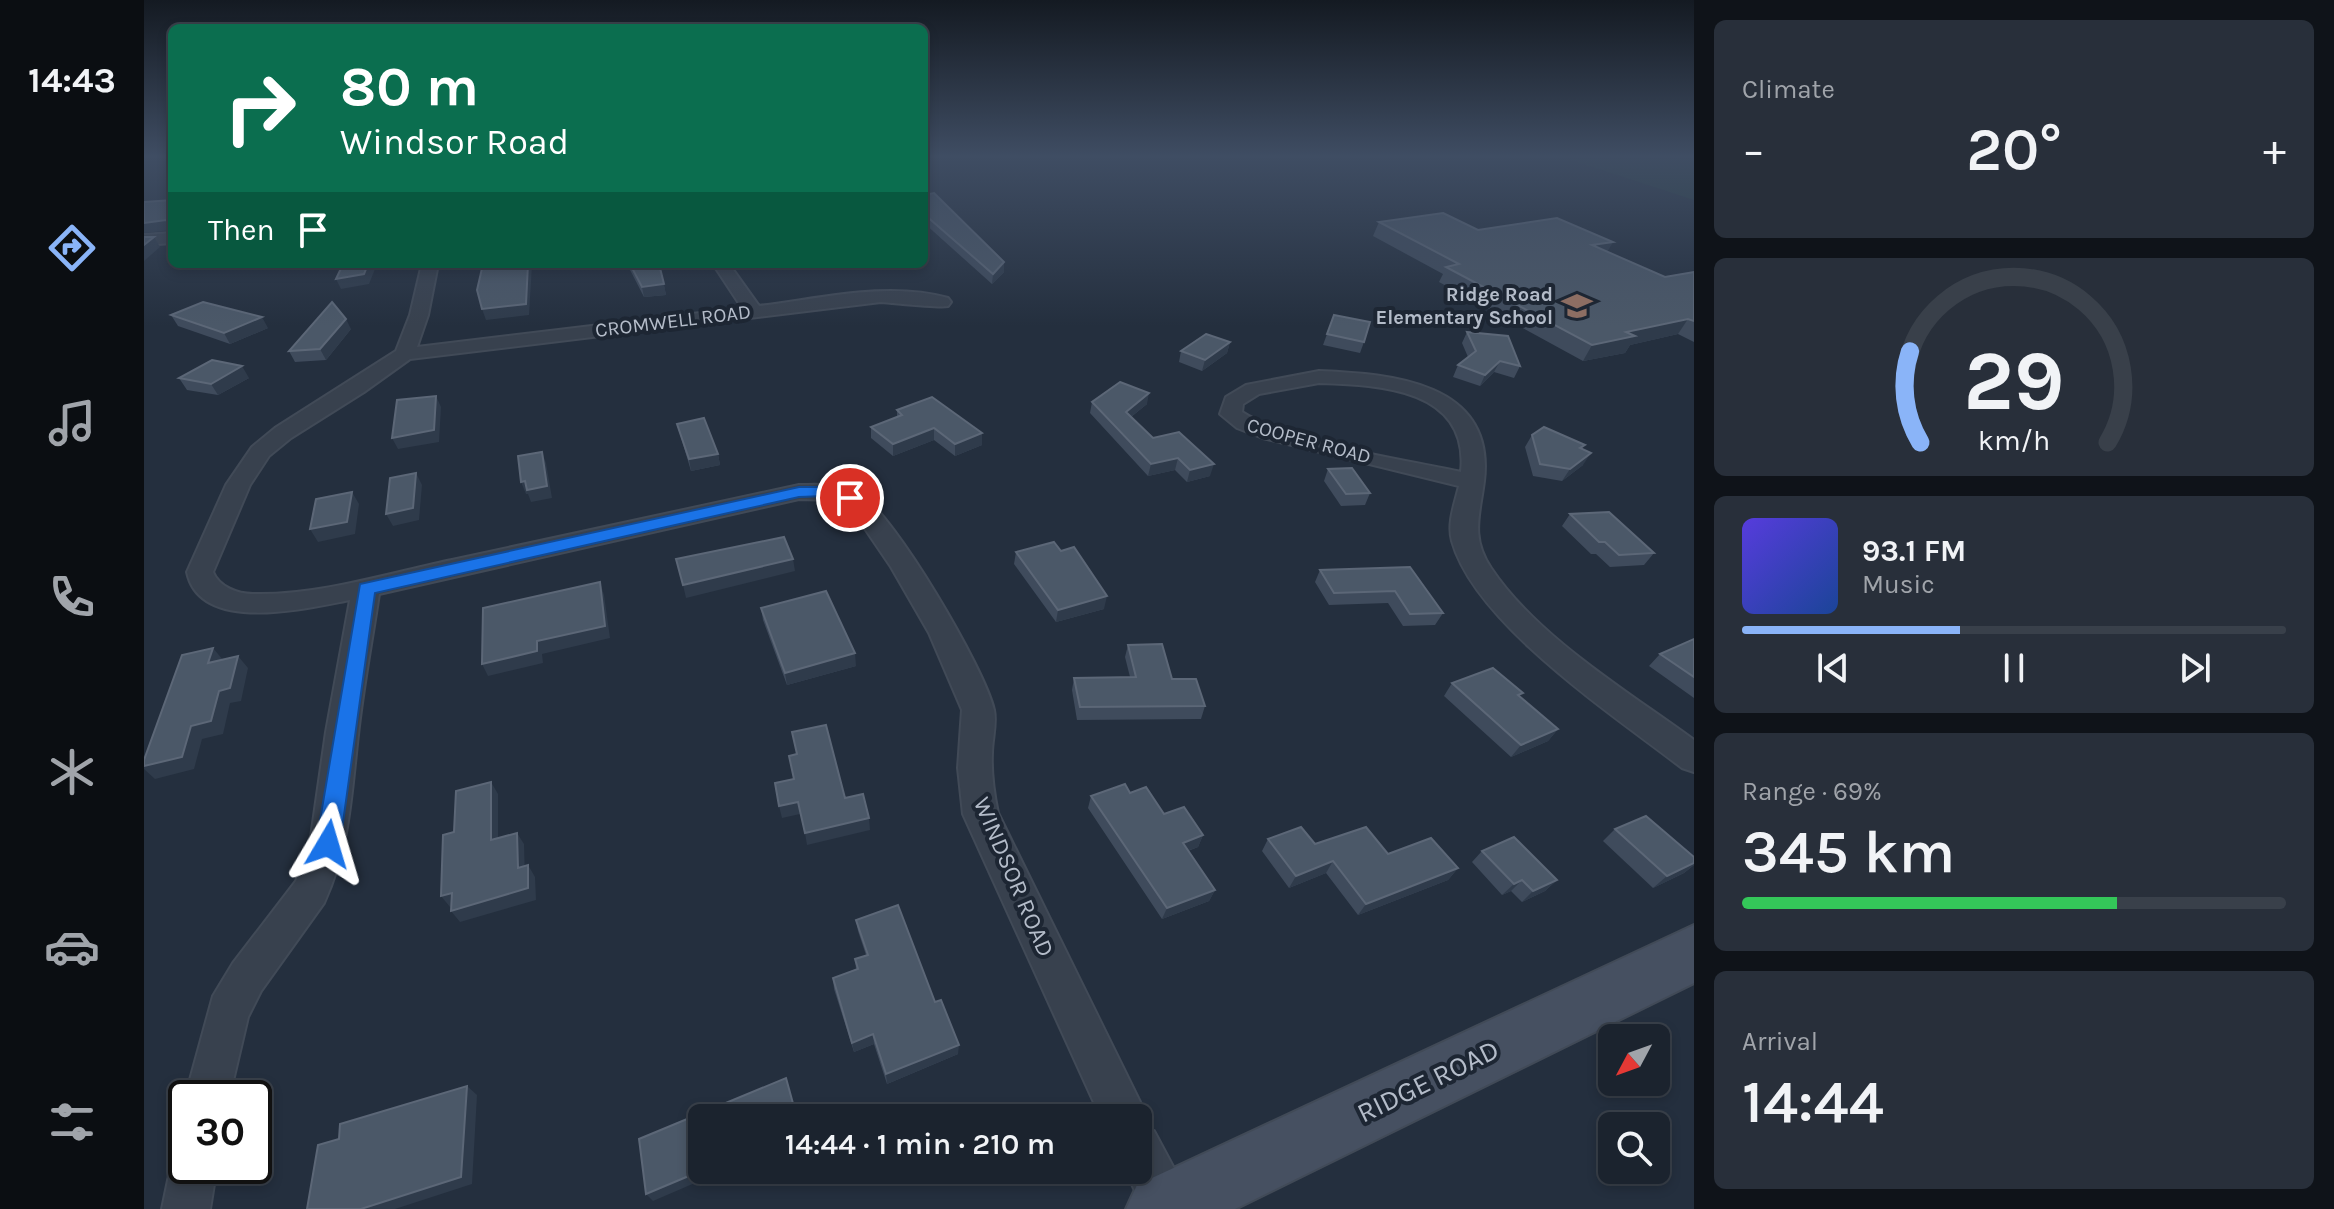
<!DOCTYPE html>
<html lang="en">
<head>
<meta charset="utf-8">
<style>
	body { margin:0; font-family:Karla,sans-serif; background:#282f3a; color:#f1f3f6; height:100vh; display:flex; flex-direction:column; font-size:30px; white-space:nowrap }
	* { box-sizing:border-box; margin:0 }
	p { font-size:26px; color:#a0a4aa }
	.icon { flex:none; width:44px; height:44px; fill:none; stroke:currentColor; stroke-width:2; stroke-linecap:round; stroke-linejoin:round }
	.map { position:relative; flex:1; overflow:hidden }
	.side { display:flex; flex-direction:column; gap:20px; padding:20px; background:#0f1319; width:640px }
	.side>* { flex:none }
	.banner { position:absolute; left:24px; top:24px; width:760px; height:244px; border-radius:12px; box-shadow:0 4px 12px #0003,0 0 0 2px #39404a; background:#0b6e4f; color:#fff; overflow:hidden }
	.needle { width:52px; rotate:229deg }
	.fabs { position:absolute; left:1454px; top:1024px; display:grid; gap:16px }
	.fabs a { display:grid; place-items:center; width:72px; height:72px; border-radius:12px; background:#1b232e; box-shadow:0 4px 12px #0003,0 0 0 2px #39404a; font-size:40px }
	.speed { position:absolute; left:24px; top:1080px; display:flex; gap:16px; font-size:40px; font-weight:700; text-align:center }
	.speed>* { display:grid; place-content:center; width:104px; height:104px; border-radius:50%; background:#1b232e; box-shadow:0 4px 12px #0003,0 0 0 2px #39404a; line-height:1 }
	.speed .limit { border:4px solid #111; border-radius:12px; background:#fff; color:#111 }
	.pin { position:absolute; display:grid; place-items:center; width:68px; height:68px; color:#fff; margin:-34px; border:4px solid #fff; border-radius:50%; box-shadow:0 2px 8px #0007 }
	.me { position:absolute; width:88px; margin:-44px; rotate:7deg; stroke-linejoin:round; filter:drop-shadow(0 0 6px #0008) }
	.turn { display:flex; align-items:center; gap:28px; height:168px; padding:0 40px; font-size:36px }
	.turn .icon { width:104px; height:104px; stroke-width:2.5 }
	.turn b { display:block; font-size:56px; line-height:68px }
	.then { display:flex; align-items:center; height:76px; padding:0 40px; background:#0003; gap:16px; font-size:30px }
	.big { font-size:60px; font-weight:600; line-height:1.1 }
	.side .tile { flex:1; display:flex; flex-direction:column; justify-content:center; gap:12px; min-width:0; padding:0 28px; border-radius:12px; background:#282f3a }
	.side .dial { align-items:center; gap:0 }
	.dial svg { height:208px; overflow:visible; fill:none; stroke:#39404a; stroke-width:7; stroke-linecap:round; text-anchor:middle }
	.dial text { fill:#f1f3f6; stroke:none }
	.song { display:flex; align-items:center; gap:24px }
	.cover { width:96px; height:96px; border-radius:12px; background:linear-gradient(135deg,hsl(250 70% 55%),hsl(220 70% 35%)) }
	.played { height:8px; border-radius:4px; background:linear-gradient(90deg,#8ab4f8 40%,#39404a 40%) }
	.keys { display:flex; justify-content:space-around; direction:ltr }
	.heat { display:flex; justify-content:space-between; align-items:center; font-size:44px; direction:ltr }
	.charge { height:12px; border-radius:6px; background:linear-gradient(90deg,#34c759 69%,#39404a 0) }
	.trip { position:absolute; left:544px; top:1104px; width:464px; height:80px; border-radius:12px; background:#1b232e; box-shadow:0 4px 12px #0003,0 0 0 2px #39404a; font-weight:600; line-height:80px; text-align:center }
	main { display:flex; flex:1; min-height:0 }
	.menu { display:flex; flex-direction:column; width:144px; justify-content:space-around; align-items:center; background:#0b0e12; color:#a0a4aa }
	.menu .icon { width:56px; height:56px }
	.menu .selected { color:#8ab4f8 }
	.menu b { font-size:36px; color:#f1f3f6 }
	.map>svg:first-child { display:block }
	.green { fill:#263c3f }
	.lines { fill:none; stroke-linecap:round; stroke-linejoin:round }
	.street-casing { stroke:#414a57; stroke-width:4 }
	.secondary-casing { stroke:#414a57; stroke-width:4 }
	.street { fill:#38414e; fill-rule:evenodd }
	.secondary { fill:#465061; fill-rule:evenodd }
	.wall { fill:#3f4b5c }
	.shaded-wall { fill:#2f3b4b }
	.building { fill:#4b5868; stroke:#5c6777; stroke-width:2 }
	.route { fill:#1a73e8; stroke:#114b97; stroke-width:2 }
	.labels { text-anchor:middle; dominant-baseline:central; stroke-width:8; stroke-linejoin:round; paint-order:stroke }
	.far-poi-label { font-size:20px; font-weight:bold; fill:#b4bcc9; stroke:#1d2633; text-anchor:end }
	.far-street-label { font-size:20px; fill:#b4bcc9; stroke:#1d2633 }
	.street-label { font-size:24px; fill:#b4bcc9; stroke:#1d2633 }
	.near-street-label { font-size:28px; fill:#b4bcc9; stroke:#1d2633 }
</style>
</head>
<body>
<main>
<nav class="menu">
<b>14:43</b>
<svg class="icon selected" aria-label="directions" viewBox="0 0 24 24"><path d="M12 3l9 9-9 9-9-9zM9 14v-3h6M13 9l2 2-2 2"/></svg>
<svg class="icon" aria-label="music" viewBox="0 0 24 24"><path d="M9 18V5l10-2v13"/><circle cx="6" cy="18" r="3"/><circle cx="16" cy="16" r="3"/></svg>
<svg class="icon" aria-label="phone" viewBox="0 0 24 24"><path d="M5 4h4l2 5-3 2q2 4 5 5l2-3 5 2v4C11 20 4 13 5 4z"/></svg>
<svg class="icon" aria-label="climate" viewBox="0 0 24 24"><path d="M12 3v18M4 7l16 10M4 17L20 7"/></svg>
<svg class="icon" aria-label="car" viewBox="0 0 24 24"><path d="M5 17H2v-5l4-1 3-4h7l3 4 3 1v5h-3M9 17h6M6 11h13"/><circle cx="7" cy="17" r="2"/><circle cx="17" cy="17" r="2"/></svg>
<svg class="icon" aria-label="filters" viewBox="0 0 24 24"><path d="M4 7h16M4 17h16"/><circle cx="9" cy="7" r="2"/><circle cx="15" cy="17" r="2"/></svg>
</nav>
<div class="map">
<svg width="1550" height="1209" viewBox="0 0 1550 1209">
	<rect width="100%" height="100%" fill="#242f3e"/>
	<polygon class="green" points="1418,157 1550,157 1550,200"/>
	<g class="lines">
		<g class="street-casing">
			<g id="street">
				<polygon points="28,233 28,243 0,245 0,235"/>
				<path d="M 278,264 L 294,264 L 284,315 L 273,347 L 598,308 L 569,264 L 585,264 L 615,306 C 675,299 744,281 804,298 L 807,302 L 804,306 C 794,308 752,303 737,302 L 266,359 L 220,392 L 147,438 L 125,456 L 106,485 L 69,572 C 75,587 94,594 109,594 C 173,596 246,573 308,560 C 424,535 539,510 655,485 C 675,485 697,483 715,493 C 750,514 841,669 850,710 C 853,724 848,739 848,753 C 847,773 850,794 854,813 L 996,1102 L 1003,1118 L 999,1126 L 1010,1131 L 1041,1189 L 1047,1209 L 1000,1209 L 981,1170 L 994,1170 L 994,1118 L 957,1118 L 819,814 L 814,768 L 818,710 L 785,633 L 747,567 L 713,517 L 690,500 L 655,499 L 235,594 C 228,641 219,688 214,735 C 207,796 206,846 180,903 L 117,991 L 104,1017 L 85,1098 L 42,1098 L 42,1101 L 41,1098 L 69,996 L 89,963 L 152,881 L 166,844 L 182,732 L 206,600 C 164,608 56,635 43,572 L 82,485 L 108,447 L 131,428 L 252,351 L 266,315 Z"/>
				<path d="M 1175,371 C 1248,374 1352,382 1340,481 C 1336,514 1326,537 1347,568 C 1393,637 1483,691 1550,740 L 1550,772 L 1538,768 C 1471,716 1331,624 1308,541 C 1303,523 1311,503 1315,486 L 1119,438 L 1093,428 L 1076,414 L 1082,397 L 1102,385 ZM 1175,383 C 1237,385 1326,389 1317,472 C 1257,459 1148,444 1098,412 L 1099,404 L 1115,394 Z"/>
				<polygon points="42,1146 42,1166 73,1166 66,1209 18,1209 27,1166 33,1149"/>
			</g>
		</g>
		<g class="secondary-casing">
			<polygon id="secondary" points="1550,925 1550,983 1091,1209 982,1209 993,1185"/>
		</g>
		<use href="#street" class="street"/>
		<use href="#secondary" class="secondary"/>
	</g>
	<g class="wall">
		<polygon points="780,195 860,262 860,272 848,284 780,223"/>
		<polygon points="1235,222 1334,230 1464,252 1521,277 1550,272 1550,342 1534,334 1486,345 1481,353 1439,361 1295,282 1299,274 1229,236"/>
		<polygon points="483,264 517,264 515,264 522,295 500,297"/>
		<polygon points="27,315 124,328 86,344 34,326"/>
		<polygon points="1190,315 1220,342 1216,353 1179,345"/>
		<polygon points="207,329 182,360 151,362 145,351"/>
		<polygon points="1323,332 1376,366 1370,378 1350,372 1336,386 1309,377 1314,365 1324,357 1318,343"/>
		<polygon points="1086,342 1083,353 1058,371 1035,362 1037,351"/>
		<polygon points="35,378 105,378 74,395 43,390"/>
		<polygon points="948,402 1003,404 987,417 1009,438 1066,476 1043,482 1031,470 1004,476 946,413"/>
		<polygon points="753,410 838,445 811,456 790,440 749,456 727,438 727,427 753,417"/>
		<polygon points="533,424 574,454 576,465 547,471"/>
		<polygon points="1388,435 1441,445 1438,449 1439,465 1418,481 1389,476 1381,447"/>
		<polygon points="1184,469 1226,493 1221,505 1197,506 1180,481"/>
		<polygon points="1426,514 1510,553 1500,565 1466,567 1452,554 1447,554 1418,526"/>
		<polygon points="872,552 960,609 912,622 870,564"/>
		<polygon points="1266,567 1299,613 1291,625 1259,626 1244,603 1185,605 1171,582 1176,570"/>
		<polygon points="617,608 712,666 643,685 619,620"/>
		<polygon points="1550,639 1550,698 1505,666 1516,654"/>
		<polygon points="984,645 1028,679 1061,706 1057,719 933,720 928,690 930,678 986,677 981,657"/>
		<polygon points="1308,683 1414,729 1404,741 1367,757 1300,696"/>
		<polygon points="986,793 1020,814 1059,835 1054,847 1044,851 1071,890 1065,901 1018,919 944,808 947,796"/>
		<polygon points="1471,829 1550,857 1550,865 1540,873 1509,888 1459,841"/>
		<polygon points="1124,839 1244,854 1314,868 1304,880 1214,915 1182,873 1145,888 1118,851"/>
		<polygon points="1338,851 1413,880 1401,891 1378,902 1367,891 1358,895 1328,862"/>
		<polygon points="712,920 791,1002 814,1054 743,1084 730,1044 710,1052 690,989 689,978 712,969 711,959 722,955 714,931"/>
	</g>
	<g class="shaded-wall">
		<polygon points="22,220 28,230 0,233 0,223"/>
		<polygon points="10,237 16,247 0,261 0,245"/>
		<polygon points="1469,242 1461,256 1448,245"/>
		<polygon points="860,262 860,272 848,284 849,274"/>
		<polygon points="224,264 233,264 225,284 197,289 192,279"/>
		<polygon points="384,264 388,264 388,265 385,315 342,320 338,309"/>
		<polygon points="520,284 522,295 500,297 498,287"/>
		<polygon points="118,317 124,328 86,344 80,333"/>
		<polygon points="202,319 207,329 182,360 176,349"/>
		<polygon points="1544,319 1534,334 1486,345 1481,353 1439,361 1448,345 1482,332"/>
		<polygon points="1086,342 1083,353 1058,371 1061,360"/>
		<polygon points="1356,361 1350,372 1336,386 1341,375"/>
		<polygon points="98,366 105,378 74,395 67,384"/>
		<polygon points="1005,393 1003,404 979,423 982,412"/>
		<polygon points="292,396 297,407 295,442 254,449 248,438"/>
		<polygon points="790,428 790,440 749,456 749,444"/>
		<polygon points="838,433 838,445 811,456 811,444"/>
		<polygon points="398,452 402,463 408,498 387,502 384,494 382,494 377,482"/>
		<polygon points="1447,453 1439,465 1418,481 1426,469"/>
		<polygon points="574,454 576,465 547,471 545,459"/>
		<polygon points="1034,458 1031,470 1004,476 1007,464"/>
		<polygon points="1070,464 1066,476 1043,482 1046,470"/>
		<polygon points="272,473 278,485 275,520 249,526 242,514"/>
		<polygon points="208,492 215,504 211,534 174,542 166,529"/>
		<polygon points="649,559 651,571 542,598 539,585"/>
		<polygon points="456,582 460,595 466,638 398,654 399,663 344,676 338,664 393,641"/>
		<polygon points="963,596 960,609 912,622 914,610"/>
		<polygon points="69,648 79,660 64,663"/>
		<polygon points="711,653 712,666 643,685 641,673"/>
		<polygon points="94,656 104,668 97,701 86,703 79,734 58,739 50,769 11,779 0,769 0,766 47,726 75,691"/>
		<polygon points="1414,729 1404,741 1367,757 1377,745"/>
		<polygon points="347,782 354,794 354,852 347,840"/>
		<polygon points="654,802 656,814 638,818 635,806"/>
		<polygon points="725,818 726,830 663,845 661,833"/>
		<polygon points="373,833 380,844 381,880 374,868"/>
		<polygon points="1059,835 1054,847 1034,854 1039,843"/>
		<polygon points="1189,861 1182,873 1145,888 1152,876"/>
		<polygon points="1550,863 1550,865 1540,873 1509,888 1523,876"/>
		<polygon points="384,865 391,877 392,900 316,922 307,911"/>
		<polygon points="1314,868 1304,880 1214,915 1222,904"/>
		<polygon points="1378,880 1367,891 1358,895 1370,884"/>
		<polygon points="1413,880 1401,891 1378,902 1389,891"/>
		<polygon points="1071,890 1065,901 1018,919 1023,908"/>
		<polygon points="308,893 317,904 306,907 297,896"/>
		<polygon points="729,1034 730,1044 710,1052 708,1043"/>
		<polygon points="815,1045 814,1054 743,1084 742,1074"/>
		<polygon points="323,1086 333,1095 328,1184 251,1209 217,1209"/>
		<polygon points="559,1170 581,1170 509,1201 502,1194"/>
		<polygon points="587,1170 608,1170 586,1180 582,1172"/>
	</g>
	<g class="building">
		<polygon points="790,193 860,262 849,274 780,214 780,195"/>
		<polygon points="28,200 28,222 25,224 22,220 0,223 0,202"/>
		<polygon points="1299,213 1334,230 1413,218 1469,242 1448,245 1521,277 1550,272 1550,321 1544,319 1482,332 1491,336 1448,345 1302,267 1315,264 1235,222"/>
		<polygon points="0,237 10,237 0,245"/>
		<polygon points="199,264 224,264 220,274 192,279"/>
		<polygon points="339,264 384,264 382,304 338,309 333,290"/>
		<polygon points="486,264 515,264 520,284 498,287"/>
		<polygon points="59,302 118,317 80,333 27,315"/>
		<polygon points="188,302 202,319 176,349 145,351"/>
		<polygon points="1190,315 1226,322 1220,342 1183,334"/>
		<polygon points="1323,332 1364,336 1376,366 1356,361 1341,375 1314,365 1332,351"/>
		<polygon points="1062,334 1086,342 1061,360 1037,351"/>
		<polygon points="68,360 98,366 67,384 35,378"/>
		<polygon points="976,382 1005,393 982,412 1009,438 1035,432 1070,464 1046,470 1034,458 1007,464 948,402"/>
		<polygon points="292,396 290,430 248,438 253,400"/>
		<polygon points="788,397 838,433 811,444 790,428 749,444 727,427 758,415 753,410"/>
		<polygon points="560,418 574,454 545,459 533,424"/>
		<polygon points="1400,427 1441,445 1436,448 1447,453 1426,469 1396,464 1388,435"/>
		<polygon points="398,452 403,486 383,490 381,481 377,482 374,456"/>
		<polygon points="1208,468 1226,493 1202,494 1184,469"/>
		<polygon points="272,473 269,508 242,514 246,478"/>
		<polygon points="208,492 203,522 166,529 172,499"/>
		<polygon points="1465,512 1510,553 1475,555 1461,542 1455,542 1426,514"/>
		<polygon points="640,537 649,559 539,585 532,559"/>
		<polygon points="910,542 917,551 930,547 963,596 914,610 872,552"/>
		<polygon points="1266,567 1299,613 1266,614 1251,591 1190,593 1176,570"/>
		<polygon points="456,582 461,626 393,641 393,651 338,664 339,608"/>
		<polygon points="682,591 711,653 641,673 617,608"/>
		<polygon points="1550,639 1550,677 1516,654"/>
		<polygon points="1018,644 1028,679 1052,679 1061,706 936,707 930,678 992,677 984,645"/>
		<polygon points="69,648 64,663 94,656 86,688 75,691 67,721 47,726 38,757 0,766 0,760 38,655"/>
		<polygon points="1349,668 1379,693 1374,695 1414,729 1377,745 1308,683"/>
		<polygon points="682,725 701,798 719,794 725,818 661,833 654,802 635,806 631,783 650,779 645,756 653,754 648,732"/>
		<polygon points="347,782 347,840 373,833 374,868 384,865 384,888 307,911 308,893 297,896 299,835 310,832 312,791"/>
		<polygon points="981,784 986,793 1002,787 1020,814 1040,807 1059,835 1039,843 1071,890 1023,908 947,796"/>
		<polygon points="1502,816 1550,857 1550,863 1523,876 1471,829"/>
		<polygon points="1157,827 1171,844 1222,827 1244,854 1287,838 1314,868 1222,904 1189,861 1152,876 1124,839"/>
		<polygon points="1370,837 1413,880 1389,891 1378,880 1370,884 1338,851"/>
		<polygon points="754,905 791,1002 797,1000 815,1045 742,1074 729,1034 708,1043 689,978 714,969 711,959 724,955 712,920"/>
		<polygon points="642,1078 653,1118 558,1118 559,1170 502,1194 495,1139"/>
		<polygon points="323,1086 317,1177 217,1209 163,1209 174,1145 195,1139 196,1124"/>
	</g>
	<linearGradient id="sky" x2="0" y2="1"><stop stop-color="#141a22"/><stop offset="0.48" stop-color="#3f4d63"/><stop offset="1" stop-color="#3f4d63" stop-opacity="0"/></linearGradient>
	<rect width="1550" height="326" fill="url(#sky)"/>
	<polygon class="route" points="655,487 681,487 712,494 714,498 706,502 681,496 655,497 231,593 196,844 192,852 184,855 176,852 172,844 216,584"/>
	<defs>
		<g id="school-bare" transform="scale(2.4)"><path d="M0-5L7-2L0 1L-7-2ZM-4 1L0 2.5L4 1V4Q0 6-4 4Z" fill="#8d6e63" stroke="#1d2633" stroke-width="2.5" paint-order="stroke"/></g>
	</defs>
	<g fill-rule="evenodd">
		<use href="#school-bare" x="1433" y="306"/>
	</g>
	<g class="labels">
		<g class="far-poi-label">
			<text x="1409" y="294">Ridge Road<tspan x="1409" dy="23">Elementary School</tspan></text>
		</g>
		<g class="far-street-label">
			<text transform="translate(529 321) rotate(-7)">CROMWELL ROAD</text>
			<text transform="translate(1165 441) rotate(15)">COOPER ROAD</text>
		</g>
		<g class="street-label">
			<text transform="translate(870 877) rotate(67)">WINDSOR ROAD</text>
		</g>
		<g class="near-street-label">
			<text transform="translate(1284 1081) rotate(-26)">RIDGE ROAD</text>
		</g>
	</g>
</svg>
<div class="fabs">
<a><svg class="needle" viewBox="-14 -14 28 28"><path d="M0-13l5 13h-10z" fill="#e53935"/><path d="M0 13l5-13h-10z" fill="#a0a4aa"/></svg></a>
<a><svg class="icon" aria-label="search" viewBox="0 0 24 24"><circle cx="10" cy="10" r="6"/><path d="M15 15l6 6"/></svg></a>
</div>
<div class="speed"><div class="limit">30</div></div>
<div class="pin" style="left:706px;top:498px;background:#d93025"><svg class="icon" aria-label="arrive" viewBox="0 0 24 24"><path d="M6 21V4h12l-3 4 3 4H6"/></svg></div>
<svg class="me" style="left:184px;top:844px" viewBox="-20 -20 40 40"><path d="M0-17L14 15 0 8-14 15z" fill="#1a73e8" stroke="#fff" stroke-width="4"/></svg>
<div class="trip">14:44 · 1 min · 210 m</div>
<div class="banner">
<div class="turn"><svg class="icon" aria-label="right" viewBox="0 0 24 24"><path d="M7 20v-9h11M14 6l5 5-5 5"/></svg><div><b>80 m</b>Windsor Road</div></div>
<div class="then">Then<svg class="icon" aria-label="arrive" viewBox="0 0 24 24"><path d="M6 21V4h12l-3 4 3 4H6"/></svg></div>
</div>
</div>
<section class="side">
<div class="tile"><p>Climate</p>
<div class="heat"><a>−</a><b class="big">20°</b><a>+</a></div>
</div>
<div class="tile dial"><svg viewBox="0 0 100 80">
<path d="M14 69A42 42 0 1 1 86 69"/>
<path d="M14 69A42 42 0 0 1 10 34" stroke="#8ab4f8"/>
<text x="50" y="56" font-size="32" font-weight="700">29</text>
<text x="50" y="72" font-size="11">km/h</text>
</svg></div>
<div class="tile">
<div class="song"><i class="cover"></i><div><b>93.1 FM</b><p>Music</p></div></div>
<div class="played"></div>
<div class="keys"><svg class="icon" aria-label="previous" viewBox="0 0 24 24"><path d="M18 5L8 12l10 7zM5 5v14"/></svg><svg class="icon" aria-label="pause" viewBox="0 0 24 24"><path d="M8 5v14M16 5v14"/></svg><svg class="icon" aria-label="next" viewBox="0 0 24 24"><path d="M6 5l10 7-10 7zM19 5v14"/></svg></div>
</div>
<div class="tile"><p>Range · 69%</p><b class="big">345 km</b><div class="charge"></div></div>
<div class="tile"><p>Arrival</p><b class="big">14:44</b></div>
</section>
</main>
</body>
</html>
